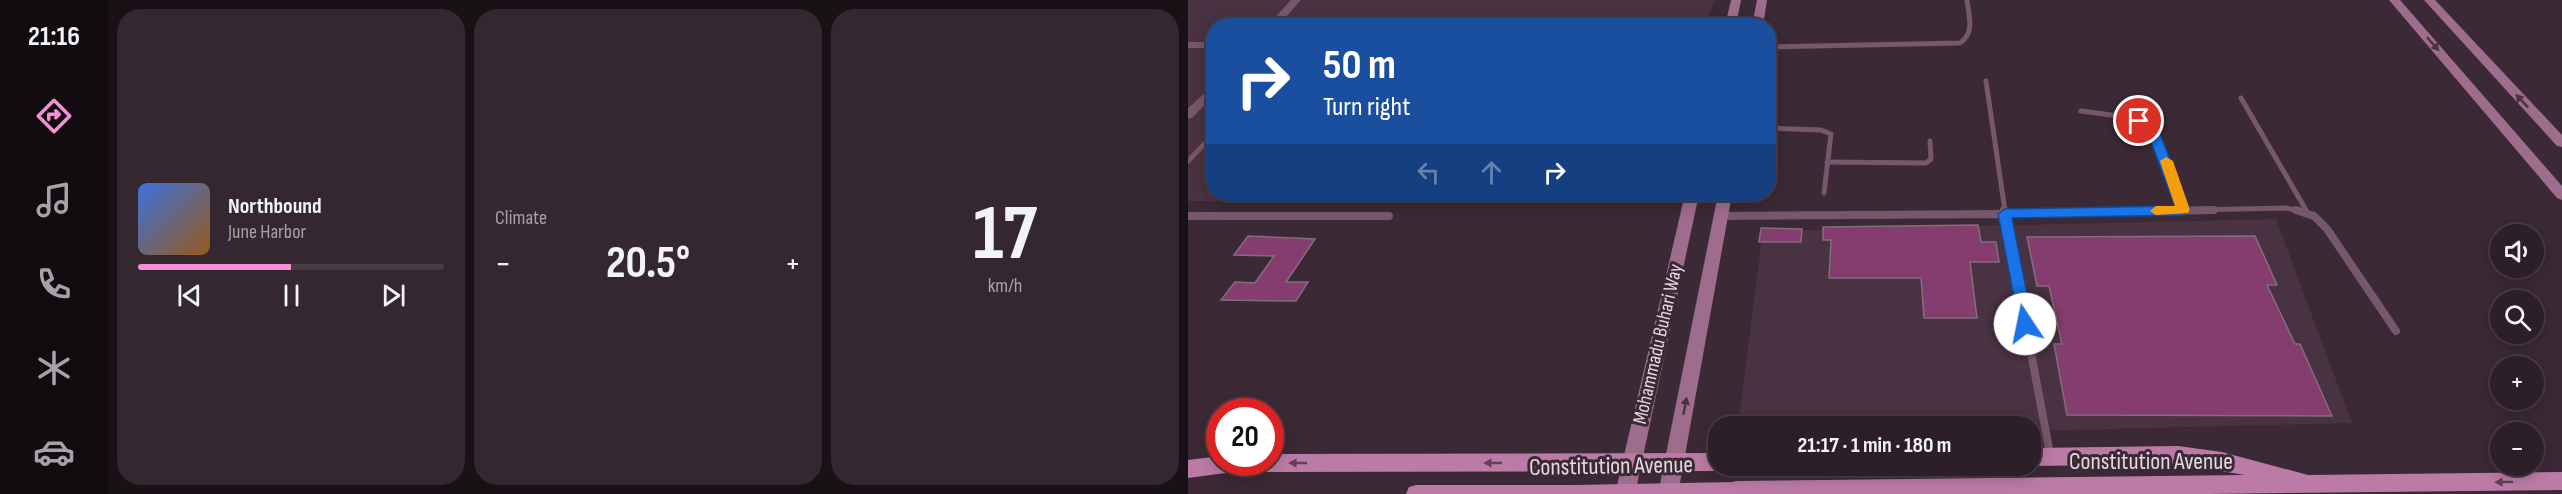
<!DOCTYPE html>
<html lang="en">
<head>
<meta charset="utf-8">
<style>
	body { margin:0; font-family:"Sofia Sans Condensed",sans-serif; background:#342730; color:#f1f3f6; height:100vh; display:flex; flex-direction:column; font-size:22px; white-space:nowrap }
	* { box-sizing:border-box; margin:0 }
	p { font-size:20px; color:#a6a2a8 }
	.icon { flex:none; width:33px; height:33px; fill:none; stroke:currentColor; stroke-width:2; stroke-linecap:round; stroke-linejoin:round }
	.map { position:relative; flex:1; overflow:hidden }
	.details { display:flex; flex-direction:column; gap:9px; padding:9px; background:#181116; width:1080px }
	.details>* { flex:none }
	.top-card { position:absolute; left:18px; top:18px; width:570px; height:183px; border-radius:24px; box-shadow:0 3px 15px #0003,0 0 0 2px #483d45; background:#1a4fa0; color:#fff; overflow:hidden }
	.fabs { position:absolute; left:1302px; top:224px; display:grid; gap:12px }
	.fabs a { display:grid; place-items:center; width:54px; height:54px; border-radius:50%; background:#2c1f28; box-shadow:0 3px 15px #0003,0 0 0 2px #483d45; font-size:30px }
	.speed { position:absolute; left:18px; top:398px; display:flex; gap:12px; font-size:30px; font-weight:700; text-align:center }
	.speed>* { display:grid; place-content:center; width:78px; height:78px; border-radius:50%; background:#2c1f28; box-shadow:0 3px 15px #0003,0 0 0 2px #483d45; line-height:1 }
	.speed .limit { border:9px solid #d22; background:#fff; color:#111 }
	.pin { position:absolute; display:grid; place-items:center; width:51px; height:51px; color:#fff; margin:-26px; border:3px solid #fff; border-radius:50%; box-shadow:0 2px 6px #0007 }
	.me { position:absolute; width:66px; margin:-33px; rotate:349deg; stroke-linejoin:round; filter:drop-shadow(0 0 4px #0008) }
	.turn { display:flex; align-items:center; gap:21px; height:126px; padding:0 18px; font-size:27px }
	.turn .icon { width:78px; height:78px; stroke-width:2.5 }
	.turn b { display:block; font-size:42px; line-height:51px }
	.lanes { display:flex; align-items:center; height:57px; padding:0 18px; background:#0003; justify-content:center; gap:30px; direction:ltr }
	.lanes .off { opacity:.35 }
	.big { font-size:45px; font-weight:700; line-height:1.1 }
	.details .widget { flex:1; display:flex; flex-direction:column; justify-content:center; gap:9px; min-width:0; padding:0 21px; border-radius:24px; background:#342730 }
	.details .dial { align-items:center; gap:0 }
	.dial b { font-size:78px; line-height:1 }
	.song { display:flex; align-items:center; gap:18px }
	.cover { width:72px; height:72px; border-radius:9px; background:linear-gradient(135deg,hsl(220 70% 55%),hsl(30 70% 35%)) }
	.played { height:6px; border-radius:3px; background:linear-gradient(90deg,#f491d4 50%,#483d45 50%) }
	.keys { display:flex; justify-content:space-around; direction:ltr }
	.heat { display:flex; justify-content:space-between; align-items:center; font-size:33px; direction:ltr }
	.details .tiles { flex:1; display:grid; gap:9px; grid-template-columns:repeat(3,1fr) }
	.trip { position:absolute; left:520px; top:416px; width:333px; height:60px; border-radius:24px; background:#2c1f28; box-shadow:0 3px 15px #0003,0 0 0 2px #483d45; font-weight:700; line-height:60px; text-align:center }
	main { display:flex; flex:1; min-height:0 }
	.tabs { display:flex; flex-direction:column; width:108px; justify-content:space-around; align-items:center; background:#120c10; color:#a6a2a8 }
	.tabs .icon { width:42px; height:42px }
	.tabs .active { color:#f491d4 }
	.tabs b { font-size:27px; color:#f1f3f6 }
	.map>svg:first-child { display:block }
	.built { fill:#493241 }
	.building { fill:#843d6e; stroke:#836e7b; stroke-width:1.5 }
	.lines { fill:none; stroke-linecap:round; stroke-linejoin:round }
	.service-far1 { stroke:#77576b; stroke-width:5 }
	.service { stroke:#77576b; stroke-width:8 }
	.minor { fill:#77576b; fill-rule:evenodd }
	.secondary { fill:#9e6c8d; fill-rule:evenodd }
	.primary { fill:#bc7ba6; fill-rule:evenodd }
	.primary-bridge { stroke:#bc7ba6; stroke-width:16 }
	.oneway { fill:#4a3342 }
	.oneway2 { fill:#624257 }
	.route { fill:#1a73e8; stroke:#114b97; stroke-width:1.5 }
	.slow { fill:#f59e0b }
	.labels { text-anchor:middle; dominant-baseline:central; stroke-width:6; stroke-linejoin:round; paint-order:stroke }
	.street-label { font-size:20px; fill:#e5d9e0; stroke:#3b2935 }
	.near-street-label { font-size:24px; fill:#e5d9e0; stroke:#3b2935 }
</style>
</head>
<body>
<main>
<nav class="tabs">
<b>21:16</b>
<svg class="icon active" aria-label="directions" viewBox="0 0 24 24"><path d="M12 3l9 9-9 9-9-9zM9 14v-3h6M13 9l2 2-2 2"/></svg>
<svg class="icon" aria-label="music" viewBox="0 0 24 24"><path d="M9 18V5l10-2v13"/><circle cx="6" cy="18" r="3"/><circle cx="16" cy="16" r="3"/></svg>
<svg class="icon" aria-label="phone" viewBox="0 0 24 24"><path d="M5 4h4l2 5-3 2q2 4 5 5l2-3 5 2v4C11 20 4 13 5 4z"/></svg>
<svg class="icon" aria-label="climate" viewBox="0 0 24 24"><path d="M12 3v18M4 7l16 10M4 17L20 7"/></svg>
<svg class="icon" aria-label="car" viewBox="0 0 24 24"><path d="M5 17H2v-5l4-1 3-4h7l3 4 3 1v5h-3M9 17h6M6 11h13"/><circle cx="7" cy="17" r="2"/><circle cx="17" cy="17" r="2"/></svg>
</nav>
<section class="details">
<div class="tiles">
<div class="widget">
<div class="song"><i class="cover"></i><div><b>Northbound</b><p>June Harbor</p></div></div>
<div class="played"></div>
<div class="keys"><svg class="icon" aria-label="previous" viewBox="0 0 24 24"><path d="M18 5L8 12l10 7zM5 5v14"/></svg><svg class="icon" aria-label="pause" viewBox="0 0 24 24"><path d="M8 5v14M16 5v14"/></svg><svg class="icon" aria-label="next" viewBox="0 0 24 24"><path d="M6 5l10 7-10 7zM19 5v14"/></svg></div>
</div>
<div class="widget"><p>Climate</p>
<div class="heat"><a>−</a><b class="big">20.5°</b><a>+</a></div>
</div>
<div class="widget dial"><b>17</b><p>km/h</p></div>
</div>
</section>
<div class="map">
<svg width="1374" height="494" viewBox="0 0 1374 494">
	<rect width="100%" height="100%" fill="#3b2935"/>
	<g class="built">
		<polygon points="0,0 526,0 519,25 26,26 26,194 234,194 230,201 0,201"/>
		<polygon points="1088,219 1164,423 843,431 843,426 550,426 575,231"/>
	</g>
	<g class="building">
		<polygon points="790,225 793,242 808,242 811,262 782,262 789,318 736,318 733,278 641,278 643,240 635,240 635,227"/>
		<polygon points="573,228 614,229 613,242 571,242"/>
		<polygon points="60,236 127,239 98,282 120,282 108,301 33,300 47,282 67,283 86,256 46,255"/>
		<polygon points="1067,236 1089,285 1079,285 1107,344 1112,344 1144,416 879,415 866,344 874,344 861,286 849,286 839,237"/>
	</g>
	<g class="lines">
		<g class="service-far1">
			<path d="M 580,47 L 772,43 C 787,33 781,16 779,0"/>
			<polyline points="798,81 817,211"/>
			<polyline points="1053,98 1118,210"/>
			<polyline points="893,111 938,117 964,129 995,210"/>
			<polyline points="580,128 633,130 643,134 636,193"/>
			<polyline points="0,161 26,134"/>
			<polyline points="639,162 738,163 743,159 742,141"/>
			<polyline points="956,211 1098,208 1114,211"/>
		</g>
		<g class="service">
			<polyline points="816,210 817,214 1026,210"/>
			<polyline points="1108,210 1126,216 1139,229 1208,331"/>
			<polyline points="0,216 201,216"/>
			<polyline points="533,216 817,214 862,454"/>
		</g>
		<g class="minor">
			<polygon points="103,0 113,0 90,26 79,26"/>
			<rect x="0" y="42" width="26" height="6"/>
			<polygon points="26,85 26,95 4,118 0,119 0,108"/>
		</g>
		<g class="secondary">
			<polygon points="543,0 553,0 548,26 537,26"/>
			<polygon points="569,0 579,0 575,26 564,26"/>
			<polygon points="1201,0 1212,0 1374,186 1374,200 1369,198"/>
			<polygon points="1236,0 1247,0 1374,135 1374,147 1369,146"/>
			<polygon points="497,194 511,194 447,494 427,494"/>
			<polygon points="530,194 544,194 490,494 470,494"/>
		</g>
		<g class="primary">
			<polygon points="990,446 1034,452 1120,475 1374,472 1374,490 1019,494 540,494 538,490 541,483 548,481 1057,475 990,464 843,466 841,465 843,448"/>
			<polygon points="531,453 531,465 539,465 531,471 45,472 0,478 0,460 32,456 32,462 82,462 82,454"/>
			<polygon points="228,485 393,485 400,487 403,494 218,494 221,487"/>
		</g>
		<polyline class="primary-bridge" points="386,493 548,490"/>
	</g>
	<defs><path id="oneway-solid" d="M-6-.8H1V-3.2L6.5 0L1 3.2V.8H-6Z" transform="scale(1.5)"/></defs>
	<g class="oneway">
		<use href="#oneway-solid" transform="translate(1245 44) rotate(48)"/>
		<use href="#oneway-solid" transform="translate(1334 101) rotate(-133)"/>
		<use href="#oneway-solid" transform="translate(497 406) rotate(-79)"/>
	</g>
	<g class="oneway2">
		<use href="#oneway-solid" transform="translate(110 463) rotate(180)"/>
		<use href="#oneway-solid" transform="translate(305 463) rotate(180)"/>
		<use href="#oneway-solid" transform="translate(1316 482) rotate(179)"/>
	</g>
	<polygon class="route" points="951,117 970,129 1002,210 995,215 824,218 845,324 843,328 832,328 810,214 817,209 987,206 959,131 945,121"/>
	<polygon class="slow" points="978,157 985,161 1002,210 1000,213 968,215 962,211 968,206 987,206 972,161"/>
	<g class="labels">
		<g class="street-label">
			<text transform="translate(470 344) rotate(-77)">Mohammadu Buhari Way</text>
		</g>
		<g class="near-street-label">
			<text x="963" y="461">Constitution Avenue</text>
			<text transform="translate(423 466) rotate(-1)">Constitution Avenue</text>
		</g>
	</g>
</svg>
<div class="fabs">
<a><svg class="icon" aria-label="sound" viewBox="0 0 24 24"><path d="M4 9h4l5-4v14l-5-4H4zM17 9q2 3 0 6"/></svg></a>
<a><svg class="icon" aria-label="search" viewBox="0 0 24 24"><circle cx="10" cy="10" r="6"/><path d="M15 15l6 6"/></svg></a>
<a>+</a>
<a>−</a>
</div>
<div class="speed"><div class="limit">20</div></div>
<div class="pin" style="left:951px;top:121px;background:#d93025"><svg class="icon" aria-label="arrive" viewBox="0 0 24 24"><path d="M6 21V4h12l-3 4 3 4H6"/></svg></div>
<svg class="me" style="left:837px;top:324px" viewBox="-20 -20 40 40"><circle r="19" fill="#fff"/><path d="M0-13L10 11 0 6-10 11z" fill="#1a73e8"/></svg>
<div class="trip">21:17 · 1 min · 180 m</div>
<div class="top-card">
<div class="turn"><svg class="icon" aria-label="right" viewBox="0 0 24 24"><path d="M7 20v-9h11M14 6l5 5-5 5"/></svg><div><b>50 m</b>Turn right</div></div>
<div class="lanes"><svg class="icon off" aria-label="left" viewBox="0 0 24 24"><path d="M17 20v-9H6M10 6l-5 5 5 5"/></svg><svg class="icon off" aria-label="ahead" viewBox="0 0 24 24"><path d="M12 20V5M6 11l6-6 6 6"/></svg><svg class="icon" aria-label="right" viewBox="0 0 24 24"><path d="M7 20v-9h11M14 6l5 5-5 5"/></svg></div>
</div>
</div>
</main>
</body>
</html>
